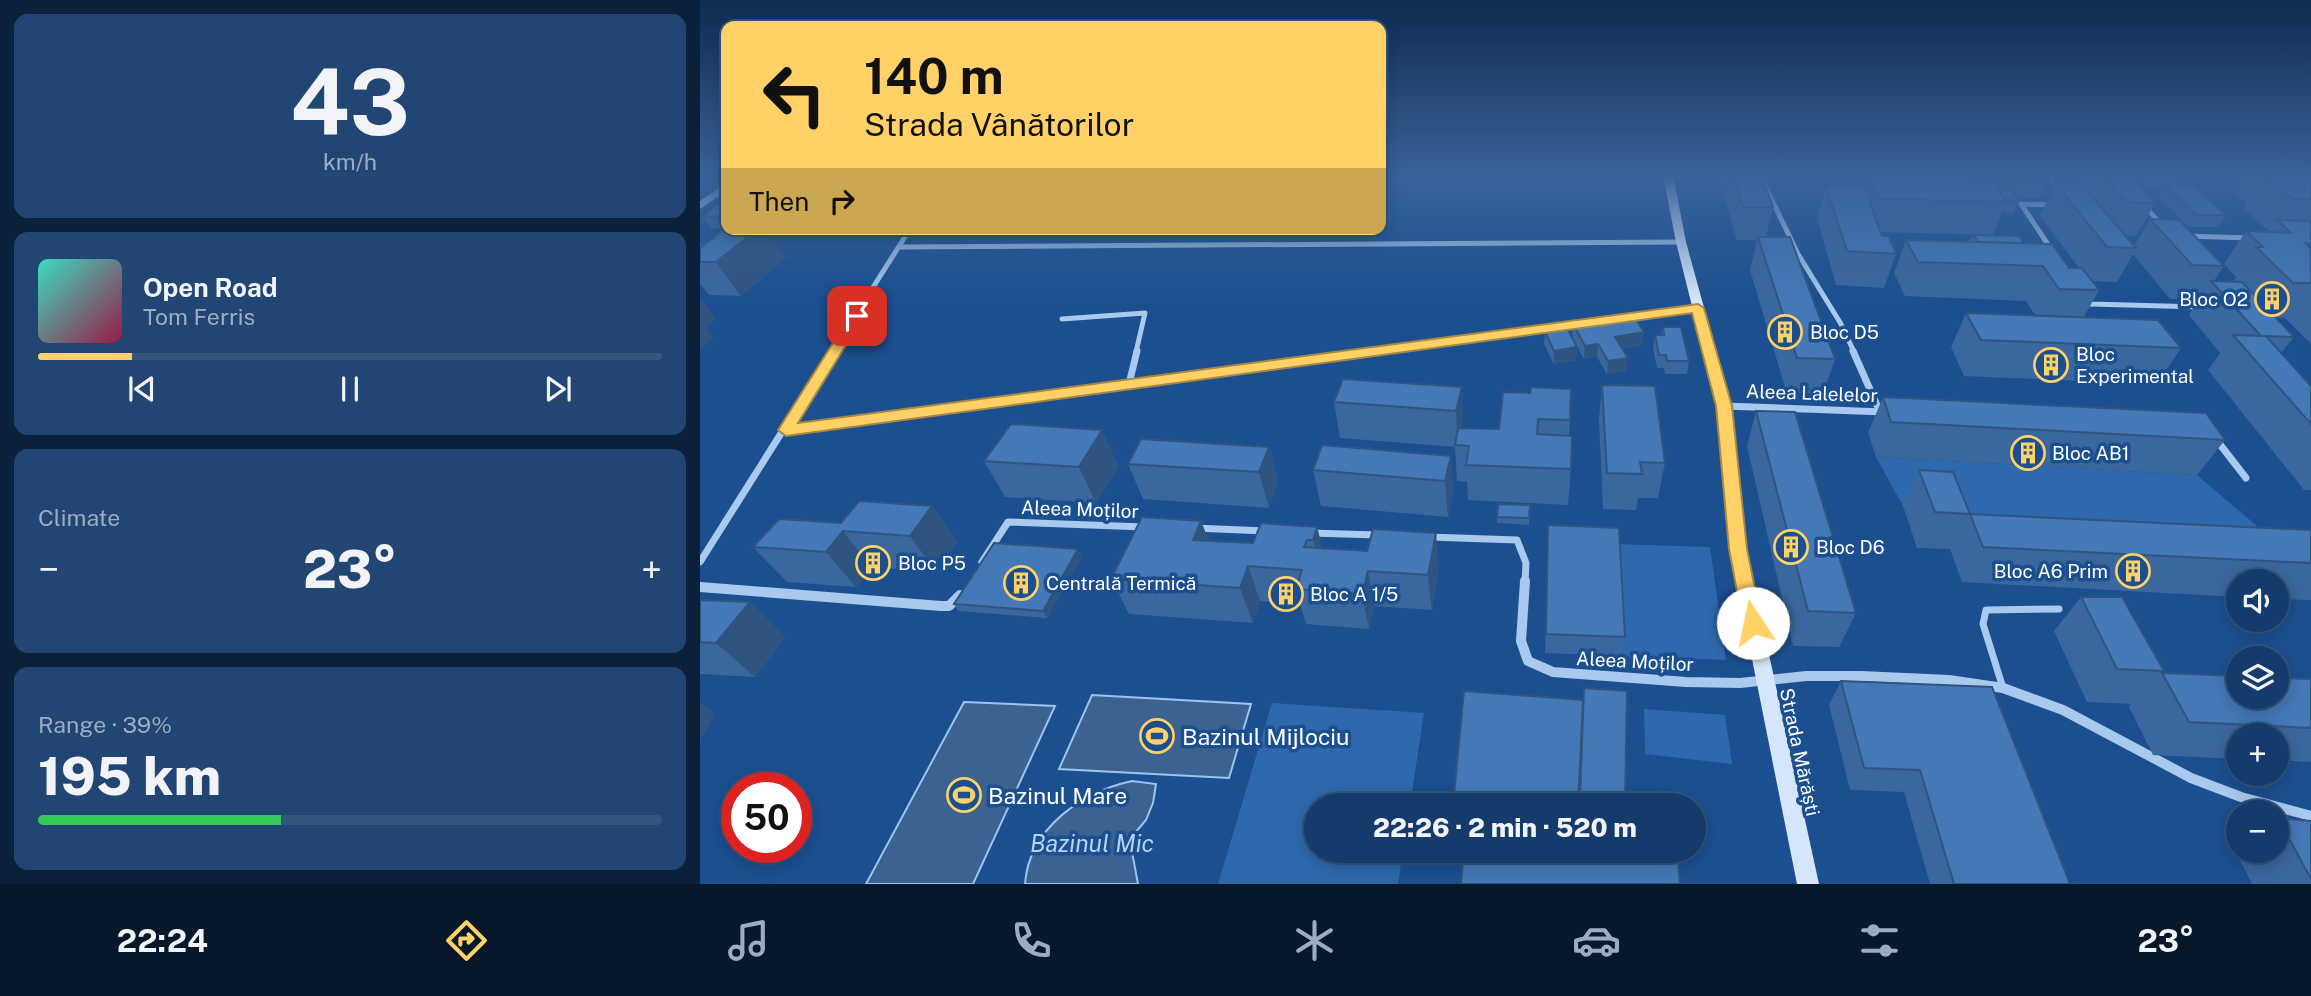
<!DOCTYPE html>
<html lang="en">
<head>
<meta charset="utf-8">
<style>
	body { margin:0; font-family:"Public Sans",sans-serif; background:#214673; color:#f1f3f6; height:100vh; display:flex; flex-direction:column; font-size:26px; white-space:nowrap }
	* { box-sizing:border-box; margin:0 }
	p { font-size:23px; color:#9dadc1 }
	.icon { flex:none; width:38px; height:38px; fill:none; stroke:currentColor; stroke-width:2; stroke-linecap:round; stroke-linejoin:round }
	.map { position:relative; flex:1; overflow:hidden }
	.details { display:flex; flex-direction:column; gap:14px; padding:14px; background:#0b203b; width:700px }
	.details>* { flex:none }
	.guide { position:absolute; left:21px; top:21px; width:665px; height:214px; border-radius:14px; box-shadow:0 4px 18px #0003,0 0 0 2px #33557e; background:#ffd166; color:#111; overflow:hidden }
	.tools { position:absolute; left:1526px; top:569px; display:grid; gap:14px }
	.tools a { display:grid; place-items:center; width:63px; height:63px; border-radius:50%; background:#143b6b; box-shadow:0 4px 18px #0003,0 0 0 2px #33557e; font-size:35px }
	.speed { position:absolute; left:21px; top:772px; display:flex; gap:14px; font-size:35px; font-weight:700; text-align:center }
	.speed>* { display:grid; place-content:center; width:91px; height:91px; border-radius:50%; background:#143b6b; box-shadow:0 4px 18px #0003,0 0 0 2px #33557e; line-height:1 }
	.speed .limit { border:10px solid #d22; background:#fff; color:#111 }
	.pin { position:absolute; display:grid; place-items:center; width:60px; height:60px; color:#fff; margin:-30px; border-radius:14px; box-shadow:0 4px 10px #0006 }
	.me { position:absolute; width:77px; margin:-38px; rotate:349deg; stroke-linejoin:round; filter:drop-shadow(0 0 5px #0008) }
	.turn { display:flex; align-items:center; gap:24px; height:147px; padding:0 28px; font-size:32px }
	.turn .icon { width:91px; height:91px; stroke-width:2.5 }
	.turn b { display:block; font-size:49px; line-height:60px }
	.then { display:flex; align-items:center; height:66px; padding:0 28px; background:#0003; gap:14px; font-size:26px }
	.big { font-size:52px; font-weight:800; line-height:1.1 }
	.details .widget { flex:1; display:flex; flex-direction:column; justify-content:center; gap:10px; min-width:0; padding:0 24px; border-radius:14px; background:#214673 }
	.details .dial { align-items:center; gap:0 }
	.dial b { font-size:91px; line-height:1 }
	.song { display:flex; align-items:center; gap:21px }
	.cover { width:84px; height:84px; border-radius:10px; background:linear-gradient(135deg,hsl(170 70% 55%),hsl(340 70% 35%)) }
	.played { height:7px; border-radius:4px; background:linear-gradient(90deg,#ffd166 15%,#33557e 15%) }
	.keys { display:flex; justify-content:space-around; direction:ltr }
	.heat { display:flex; justify-content:space-between; align-items:center; font-size:38px; direction:ltr }
	.charge { height:10px; border-radius:5px; background:linear-gradient(90deg,#34c759 39%,#33557e 0) }
	.trip { position:absolute; left:604px; top:793px; width:402px; height:70px; border-radius:35px; background:#143b6b; box-shadow:0 4px 18px #0003,0 0 0 2px #33557e; font-weight:800; line-height:70px; text-align:center }
	.dock { display:flex; height:112px; justify-content:space-around; align-items:center; background:#08182b; color:#9dadc1 }
	.dock .icon { width:49px; height:49px }
	.dock .current { color:#ffd166 }
	.dock b { font-size:32px; color:#f1f3f6 }
	main { display:flex; flex:1; min-height:0 }
	.map>svg:first-child { display:block }
	.green { fill:#2e69ad }
	.water { fill:#3c6290; stroke:#9cc4f0; stroke-width:2 }
	.lines { fill:none; stroke-linecap:round; stroke-linejoin:round }
	.service { stroke:#a9c9ee; stroke-width:7 }
	.minor-far2 { stroke:#a9c9ee; stroke-width:5 }
	.minor-far1 { stroke:#a9c9ee; stroke-width:7 }
	.minor { stroke:#a9c9ee; stroke-width:10 }
	.secondary { fill:#d6e6fa; fill-rule:evenodd }
	.wall { fill:#3a679d }
	.shaded-wall { fill:#305480 }
	.building { fill:#4478b7; stroke:#305480; stroke-width:2 }
	.route { fill:#ffd166; stroke:#a68842; stroke-width:2 }
	.labels { text-anchor:middle; dominant-baseline:central; stroke-width:7; stroke-linejoin:round; paint-order:stroke }
	.poi-label { font-size:19px; fill:#fff; stroke:#1b4f8f; text-anchor:start }
	.street-label { font-size:19px; fill:#fff; stroke:#1b4f8f }
	.near-poi-label { font-size:23px; fill:#fff; stroke:#1b4f8f; text-anchor:start }
	.near-water-label { font-size:24px; font-style:italic; fill:#b5d3f5; stroke:#1b4f8f }
</style>
</head>
<body>
<main>
<section class="details">
<div class="widget dial"><b>43</b><p>km/h</p></div>
<div class="widget">
<div class="song"><i class="cover"></i><div><b>Open Road</b><p>Tom Ferris</p></div></div>
<div class="played"></div>
<div class="keys"><svg class="icon" aria-label="previous" viewBox="0 0 24 24"><path d="M18 5L8 12l10 7zM5 5v14"/></svg><svg class="icon" aria-label="pause" viewBox="0 0 24 24"><path d="M8 5v14M16 5v14"/></svg><svg class="icon" aria-label="next" viewBox="0 0 24 24"><path d="M6 5l10 7-10 7zM19 5v14"/></svg></div>
</div>
<div class="widget"><p>Climate</p>
<div class="heat"><a>−</a><b class="big">23°</b><a>+</a></div>
</div>
<div class="widget"><p>Range · 39%</p><b class="big">195 km</b><div class="charge"></div></div>
</section>
<div class="map">
<svg width="1611" height="884" viewBox="0 0 1611 884">
	<rect width="100%" height="100%" fill="#1b4f8f"/>
	<g class="green">
		<polygon points="1176,457 1497,475 1605,567 1250,549 1234,507 1203,506"/>
		<polygon points="916,544 1010,547 1026,660 922,656"/>
		<polygon points="572,703 724,713 710,805 616,805 616,850 703,851 698,884 518,884"/>
		<polygon points="944,709 1025,715 1032,764 945,754"/>
	</g>
	<g class="water">
		<polygon points="392,695 551,704 529,778 359,769"/>
		<polygon points="264,702 355,706 273,884 166,884"/>
		<path d="M 432,781 L 456,784 L 453,803 L 446,820 L 435,833 L 432,852 L 438,884 L 325,884 C 329,828 382,792 432,781 Z"/>
	</g>
	<g class="lines">
		<polyline class="service" points="1303,688 1283,624 1286,610 1359,609"/>
		<g class="minor-far2">
			<polyline points="1060,175 1098,254 1141,324 1154,352"/>
			<polyline points="1347,175 1360,190"/>
			<polyline points="1321,204 1353,252"/>
			<polyline points="1321,204 1352,205"/>
			<polyline points="1445,206 1462,226"/>
			<polyline points="1486,236 1551,238"/>
			<polyline points="200,247 981,242"/>
			<polyline points="1387,299 1390,304 1501,307"/>
			<polyline points="925,317 998,308"/>
			<polyline points="362,319 445,313 436,352"/>
			<polyline points="132,352 210,229"/>
			<polyline points="663,352 882,323"/>
		</g>
		<g class="minor-far1">
			<polyline points="1153,351 1180,412"/>
			<polyline points="429,384 437,351"/>
			<polyline points="1024,406 1184,412"/>
			<polyline points="86,430 676,351"/>
			<polyline points="1515,438 1546,478"/>
			<polyline points="494,528 566,531"/>
			<polyline points="610,533 678,535"/>
			<polyline points="729,537 817,540 826,563 825,583"/>
			<polyline points="0,562 133,351"/>
			<polyline points="282,562 308,522 444,527"/>
		</g>
		<g class="minor">
			<polyline points="825,581 821,641 828,661 853,672 986,682 1040,683 1106,676 1161,676 1249,680 1303,688 1363,710 1491,778 1541,797 1611,816"/>
			<polyline points="0,587 241,606 249,606 260,595"/>
		</g>
		<g class="secondary">
			<polygon points="963,175 973,175 986,242 1031,406 1046,549 1119,884 1097,884 1030,549 1017,406 976,242"/>
			<polygon points="26,183 26,191 0,209 0,201"/>
		</g>
	</g>
	<g class="wall">
		<polygon points="1018,175 1061,175 1073,207 1066,237 1135,359 1123,394 1087,394 1050,270 1057,240 1037,240"/>
		<polygon points="1130,175 1344,175 1348,180 1340,198 1316,197 1318,201 1313,213 1302,212 1293,235 1180,232 1182,236 1196,254 1184,288 1136,285 1117,218 1126,186 1166,188 1168,180 1132,179"/>
		<polygon points="1368,175 1429,175 1455,203 1436,236 1425,235 1434,246 1450,219 1524,266 1514,281 1534,282 1533,281 1536,277 1524,264 1546,231 1569,231 1544,209 1547,204 1531,190 1537,181 1530,175 1611,175 1611,344 1585,318 1575,317 1594,337 1581,353 1611,386 1611,490 1604,490 1508,370 1520,353 1489,315 1499,300 1470,299 1433,254 1417,282 1392,281 1399,290 1384,317 1481,348 1457,384 1264,376 1251,347 1266,313 1335,315 1326,301 1205,296 1194,273 1206,240 1270,242 1273,235 1324,244 1369,268 1379,268 1340,216 1355,183 1376,184"/>
		<polygon points="1437,175 1484,175 1478,185 1526,215 1518,227 1488,227 1458,197 1464,187 1447,186"/>
		<polygon points="26,197 26,229 86,258 41,296 9,295 0,284 0,242 3,246 26,228 12,229 3,217"/>
		<polygon points="873,324 942,345 922,348 926,371 907,374 897,357 884,359 872,337"/>
		<polygon points="963,327 989,361 987,374 965,374 964,368 957,368 953,348 955,335 961,335"/>
		<polygon points="845,332 877,347 876,360 854,364 844,344"/>
		<polygon points="902,385 965,463 958,498 938,498 936,510 903,509 899,420"/>
		<polygon points="762,387 763,423 762,428 799,429 803,392 870,420 869,436 871,469 868,505 768,500 767,482 757,481 755,447 640,438 634,402"/>
		<polygon points="1183,397 1525,440 1497,475 1176,457 1168,433"/>
		<polygon points="1056,411 1156,613 1139,647 1093,646 1047,446"/>
		<polygon points="402,430 418,466 396,503 305,497 284,461"/>
		<polygon points="569,447 578,483 569,508 443,499 428,464"/>
		<polygon points="751,456 753,491 748,517 621,506 613,470"/>
		<polygon points="1219,470 1270,514 1611,530 1611,600 1577,599 1577,581 1538,581 1538,597 1262,582 1250,549 1217,548 1203,506"/>
		<polygon points="830,505 829,525 797,523 797,517"/>
		<polygon points="232,506 257,542 236,572 171,567 156,587 87,582 53,547 141,523"/>
		<polygon points="501,521 509,541 553,543 617,527 622,548 739,568 732,610 674,606 669,629 606,624 600,604 560,601 553,623 429,614 411,579"/>
		<polygon points="848,525 925,637 922,656 845,653"/>
		<polygon points="382,556 347,618 258,611 254,604"/>
		<polygon points="1381,597 1464,671 1462,673 1611,679 1611,762 1577,760 1577,735 1538,735 1538,759 1453,755 1429,707 1431,704 1387,702 1354,631"/>
		<polygon points="0,600 50,602 85,637 55,677 0,674"/>
		<polygon points="1141,681 1370,884 1230,884 1204,792 1150,790 1129,705"/>
		<polygon points="884,688 925,802 925,805 827,805 755,800 754,794 883,700"/>
		<polygon points="1578,818 1611,821 1611,884 1552,884 1534,848 1538,845 1538,850 1577,850"/>
	</g>
	<g class="shaded-wall">
		<polygon points="58,229 67,229 86,258 41,296 16,262"/>
		<polygon points="0,298 16,319 6,328 14,338 0,350"/>
		<polygon points="944,332 942,345 914,349 915,337"/>
		<polygon points="898,344 897,357 884,359 885,346"/>
		<polygon points="877,347 876,360 854,364 854,351"/>
		<polygon points="928,358 926,371 907,374 908,361"/>
		<polygon points="762,387 763,423 758,447 756,411"/>
		<polygon points="402,430 418,466 396,503 379,467"/>
		<polygon points="569,447 578,483 569,508 559,472"/>
		<polygon points="751,456 753,491 748,517 745,481"/>
		<polygon points="232,506 257,542 236,572 210,536"/>
		<polygon points="501,521 514,556 493,540"/>
		<polygon points="617,527 626,562 622,575 613,540"/>
		<polygon points="143,531 171,567 156,587 126,552"/>
		<polygon points="736,533 739,568 732,610 728,575"/>
		<polygon points="378,549 382,556 347,618 343,611"/>
		<polygon points="548,566 560,601 553,623 540,588"/>
		<polygon points="668,571 674,606 669,629 662,594"/>
		<polygon points="50,602 85,637 55,677 16,643"/>
		<polygon points="0,702 15,714 0,741"/>
	</g>
	<g class="building">
		<polygon points="1033,175 1061,175 1073,207 1043,207"/>
		<polygon points="1294,175 1344,175 1348,180 1297,179"/>
		<polygon points="1403,175 1429,175 1455,203 1427,202"/>
		<polygon points="1572,175 1607,175 1611,178 1611,199 1592,199 1565,177 1574,177"/>
		<polygon points="1169,179 1292,182 1307,202 1179,199"/>
		<polygon points="1355,183 1381,184 1436,248 1407,247"/>
		<polygon points="1465,185 1494,186 1526,215 1496,215"/>
		<polygon points="1126,186 1166,188 1172,197 1168,197 1182,236 1189,236 1196,254 1147,251"/>
		<polygon points="1298,190 1313,191 1318,201 1306,200"/>
		<polygon points="25,197 26,197 26,216 3,217"/>
		<polygon points="1450,219 1479,220 1524,266 1492,265"/>
		<polygon points="1577,220 1611,221 1611,244 1605,243 1611,249 1611,283 1593,283 1556,247 1563,247 1546,231 1591,233"/>
		<polygon points="26,228 26,229 58,229 16,262 0,262 0,248"/>
		<polygon points="1273,235 1319,236 1324,244 1278,242"/>
		<polygon points="1058,237 1090,237 1135,359 1097,358"/>
		<polygon points="1206,240 1352,244 1369,268 1382,268 1399,290 1359,289 1343,266 1218,262"/>
		<polygon points="1511,281 1542,282 1594,337 1561,336"/>
		<polygon points="1266,313 1458,320 1481,348 1281,340"/>
		<polygon points="932,314 944,332 915,337 928,358 908,361 898,344 885,346 873,324"/>
		<polygon points="963,327 981,327 989,361 967,361 966,355 959,355 955,335 964,335"/>
		<polygon points="867,328 877,347 854,351 845,332"/>
		<polygon points="1533,335 1566,336 1611,386 1611,424"/>
		<polygon points="643,379 762,387 756,411 634,402"/>
		<polygon points="902,385 955,386 965,463 940,462 942,474 907,473"/>
		<polygon points="831,387 871,389 870,420 838,419 837,434 872,436 871,469 766,465 769,446 755,445 758,428 799,429 803,392 830,393"/>
		<polygon points="1183,397 1506,413 1525,440 1191,422"/>
		<polygon points="1056,411 1095,412 1156,613 1108,611"/>
		<polygon points="311,424 402,430 379,467 284,461"/>
		<polygon points="441,439 569,447 559,472 428,464"/>
		<polygon points="622,445 751,456 745,481 613,470"/>
		<polygon points="1219,470 1253,472 1270,514 1611,530 1611,563 1283,547 1270,514 1235,512"/>
		<polygon points="159,501 232,506 210,536 143,531 126,552 53,547 79,519 141,523"/>
		<polygon points="798,504 830,505 829,518 797,517"/>
		<polygon points="442,517 501,521 493,540 553,543 561,523 617,527 613,540 607,540 604,547 667,551 673,529 736,533 728,575 668,571 662,594 596,589 602,570 548,566 540,588 411,579"/>
		<polygon points="848,525 919,528 925,637 846,634"/>
		<polygon points="294,543 378,549 343,611 254,604"/>
		<polygon points="1381,597 1422,597 1464,671 1417,669"/>
		<polygon points="0,600 50,602 16,643 0,642"/>
		<polygon points="1462,673 1538,676 1538,696 1577,696 1577,678 1611,679 1611,728 1489,722"/>
		<polygon points="1141,681 1292,687 1370,884 1254,884 1220,770 1164,768"/>
		<polygon points="884,688 927,691 925,802 880,799"/>
		<polygon points="764,691 883,700 878,805 835,805 835,800 754,794"/>
		<polygon points="1578,818 1611,821 1611,879"/>
		<polygon points="764,850 977,850 980,884 761,884"/>
	</g>
	<linearGradient id="sky" x2="0" y2="1"><stop stop-color="#0f2b4f"/><stop offset="0.59" stop-color="#39639b"/><stop offset="1" stop-color="#39639b" stop-opacity="0"/></linearGradient>
	<rect width="1611" height="299" fill="url(#sky)"/>
	<polygon class="route" points="998,304 1004,308 1032,406 1047,549 1062,623 1059,629 1046,629 1043,623 1029,549 1016,406 992,313 86,436 78,430 150,316 157,312 164,316 98,423"/>
	<defs>
		<g id="building-ring" transform="scale(1.75)"><circle r="9.5" fill="#1b4f8f" stroke="#ffd166" stroke-width="1.5"/><path d="M-4-6H4V6H1V3H-1V6H-4ZM-2.5-4.3h1.7v1.8h-1.7ZM.8-4.3h1.7v1.8H.8ZM-2.5-1h1.7V.8h-1.7ZM.8-1h1.7V.8H.8Z" fill="#ffd166"/></g>
		<g id="stadium-ring" transform="scale(1.75)"><circle r="9.5" fill="#1b4f8f" stroke="#ffd166" stroke-width="1.5"/><path d="M0-5a6.5 5 0 1 0 0 10a6.5 5 0 1 0 0-10ZM-3.5-1.8h7v3.6h-7Z" fill="#ffd166"/></g>
	</defs>
	<g fill-rule="evenodd">
		<use href="#building-ring" x="1572" y="299"/>
		<use href="#building-ring" x="1085" y="332"/>
		<use href="#building-ring" x="1351" y="365"/>
		<use href="#building-ring" x="1328" y="453"/>
		<use href="#building-ring" x="1091" y="547"/>
		<use href="#building-ring" x="173" y="563"/>
		<use href="#building-ring" x="1433" y="571"/>
		<use href="#building-ring" x="321" y="583"/>
		<use href="#building-ring" x="586" y="594"/>
		<use href="#stadium-ring" x="457" y="736"/>
		<use href="#stadium-ring" x="264" y="795"/>
	</g>
	<g class="labels">
		<g class="poi-label">
			<text x="1548" y="299" text-anchor="end">Bloc O2</text>
			<text x="1110" y="332">Bloc D5</text>
			<text x="1376" y="354">Bloc<tspan x="1376" dy="22">Experimental</tspan></text>
			<text x="1352" y="453">Bloc AB1</text>
			<text x="1116" y="547">Bloc D6</text>
			<text x="198" y="563">Bloc P5</text>
			<text x="1408" y="571" text-anchor="end">Bloc A6 Prim</text>
			<text x="346" y="583">Centrală Termică</text>
			<text x="610" y="594">Bloc A 1/5</text>
		</g>
		<g class="street-label">
			<text transform="translate(1112 393) rotate(2)">Aleea Lalelelor</text>
			<text transform="translate(380 509) rotate(2)">Aleea Moților</text>
			<text transform="translate(935 661) rotate(3)">Aleea Moților</text>
			<text transform="translate(1100 752) rotate(78)">Strada Mărăști</text>
		</g>
		<g class="near-poi-label">
			<text x="482" y="736">Bazinul Mijlociu</text>
			<text x="288" y="795">Bazinul Mare</text>
		</g>
		<g class="near-water-label">
			<text x="392" y="843">Bazinul Mic</text>
		</g>
	</g>
</svg>
<div class="tools">
<a><svg class="icon" aria-label="sound" viewBox="0 0 24 24"><path d="M4 9h4l5-4v14l-5-4H4zM17 9q2 3 0 6"/></svg></a>
<a><svg class="icon" aria-label="layers" viewBox="0 0 24 24"><path d="M12 4l9 5-9 5-9-5zM3 14l9 5 9-5"/></svg></a>
<a>+</a>
<a>−</a>
</div>
<div class="speed"><div class="limit">50</div></div>
<div class="pin" style="left:157px;top:316px;background:#d93025"><svg class="icon" aria-label="arrive" viewBox="0 0 24 24"><path d="M6 21V4h12l-3 4 3 4H6"/></svg></div>
<svg class="me" style="left:1053px;top:623px" viewBox="-20 -20 40 40"><circle r="19" fill="#fff"/><path d="M0-13L10 11 0 6-10 11z" fill="#ffd166"/></svg>
<div class="trip">22:26 · 2 min · 520 m</div>
<div class="guide">
<div class="turn"><svg class="icon" aria-label="left" viewBox="0 0 24 24"><path d="M17 20v-9H6M10 6l-5 5 5 5"/></svg><div><b>140 m</b>Strada Vânătorilor</div></div>
<div class="then">Then<svg class="icon" aria-label="right" viewBox="0 0 24 24"><path d="M7 20v-9h11M14 6l5 5-5 5"/></svg></div>
</div>
</div>
</main>
<nav class="dock">
<b>22:24</b>
<svg class="icon current" aria-label="directions" viewBox="0 0 24 24"><path d="M12 3l9 9-9 9-9-9zM9 14v-3h6M13 9l2 2-2 2"/></svg>
<svg class="icon" aria-label="music" viewBox="0 0 24 24"><path d="M9 18V5l10-2v13"/><circle cx="6" cy="18" r="3"/><circle cx="16" cy="16" r="3"/></svg>
<svg class="icon" aria-label="phone" viewBox="0 0 24 24"><path d="M5 4h4l2 5-3 2q2 4 5 5l2-3 5 2v4C11 20 4 13 5 4z"/></svg>
<svg class="icon" aria-label="climate" viewBox="0 0 24 24"><path d="M12 3v18M4 7l16 10M4 17L20 7"/></svg>
<svg class="icon" aria-label="car" viewBox="0 0 24 24"><path d="M5 17H2v-5l4-1 3-4h7l3 4 3 1v5h-3M9 17h6M6 11h13"/><circle cx="7" cy="17" r="2"/><circle cx="17" cy="17" r="2"/></svg>
<svg class="icon" aria-label="filters" viewBox="0 0 24 24"><path d="M4 7h16M4 17h16"/><circle cx="9" cy="7" r="2"/><circle cx="15" cy="17" r="2"/></svg>
<b>23°</b>
</nav>
</body>
</html>
